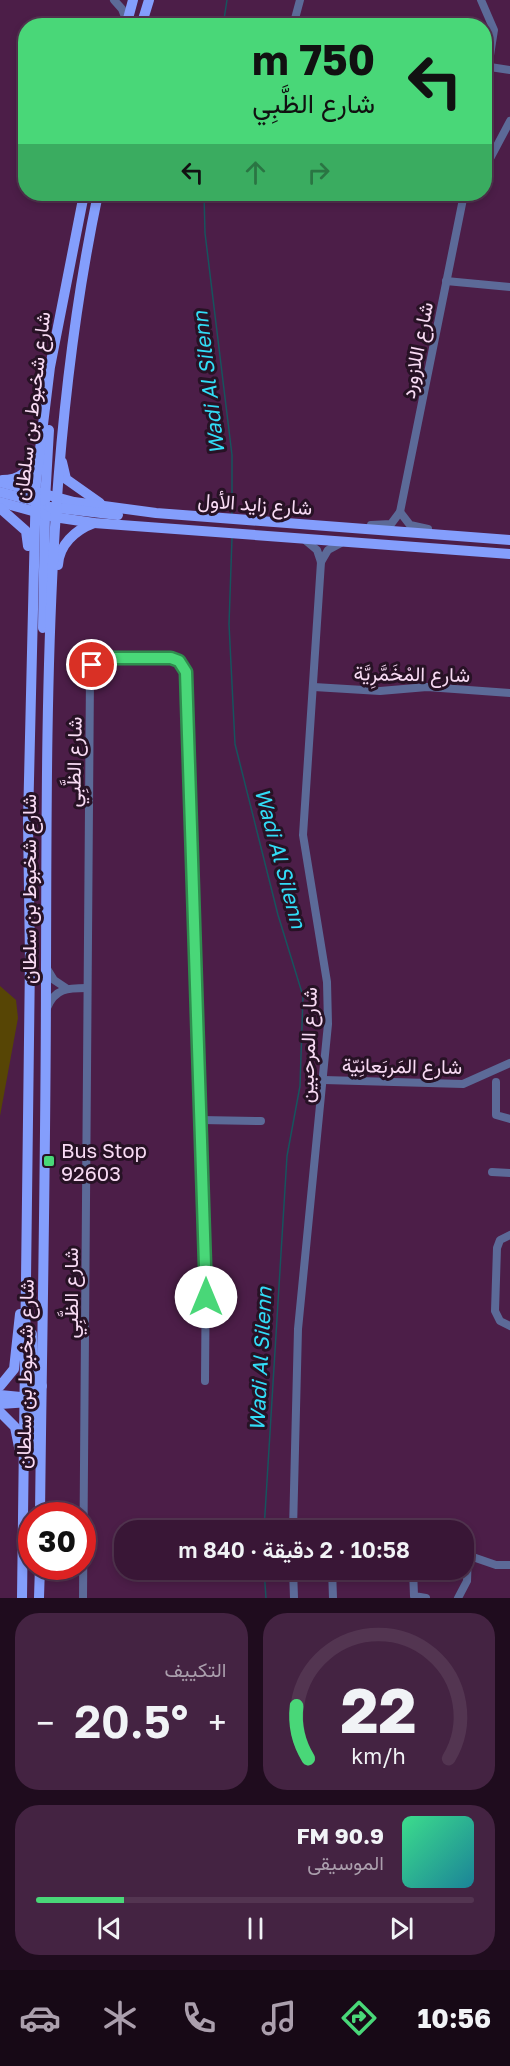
<!DOCTYPE html>
<html lang="ar">
<head>
<meta charset="utf-8">
<style>
	body { margin:0; font-family:"Golos Text",Vazirmatn,sans-serif; background:#442342; color:#f1f3f6; direction:rtl; height:100vh; display:flex; flex-direction:column; font-size:22px; white-space:nowrap }
	* { box-sizing:border-box; margin:0 }
	p { font-size:20px; color:#ab9fad }
	.icon { flex:none; width:33px; height:33px; fill:none; stroke:currentColor; stroke-width:2; stroke-linecap:round; stroke-linejoin:round }
	.map { position:relative; height:1598px; overflow:hidden; direction:ltr }
	.side { display:flex; flex-direction:column; gap:15px; padding:15px; background:#1f0c1e; flex:1 }
	.side>* { flex:none }
	.top-card { position:absolute; left:18px; top:18px; width:474px; height:183px; border-radius:24px; box-shadow:0 3px 9px #0003,0 0 0 2px #533551; direction:rtl; background:#49d778; color:#111; overflow:hidden }
	.speed { position:absolute; left:18px; top:1502px; display:flex; gap:12px; font-size:30px; font-weight:700; text-align:center }
	.speed>* { display:grid; place-content:center; width:78px; height:78px; border-radius:50%; background:#391636; box-shadow:0 3px 9px #0003,0 0 0 2px #533551; line-height:1 }
	.speed .limit { border:9px solid #d22; background:#fff; color:#111 }
	.pin { position:absolute; display:grid; place-items:center; width:51px; height:51px; color:#fff; margin:-26px; border:3px solid #fff; border-radius:50%; box-shadow:0 2px 6px #0007 }
	.me { position:absolute; width:66px; margin:-33px; rotate:0deg; stroke-linejoin:round; filter:drop-shadow(0 0 4px #0008) }
	.turn { display:flex; align-items:center; gap:21px; height:126px; padding:0 18px; font-size:27px }
	.turn .icon { width:78px; height:78px; stroke-width:2.5 }
	.turn b { display:block; font-size:42px; line-height:51px }
	.lanes { display:flex; align-items:center; height:57px; padding:0 18px; background:#0003; justify-content:center; gap:30px; direction:ltr }
	.lanes .off { opacity:.35 }
	.big { font-size:45px; font-weight:600; line-height:1.1 }
	.side .widget { flex:1; display:flex; flex-direction:column; justify-content:center; gap:9px; min-width:0; padding:0 21px; border-radius:24px; background:#442342 }
	.side .dial { align-items:center; gap:0 }
	.dial svg { height:156px; overflow:visible; fill:none; stroke:#533551; stroke-width:7; stroke-linecap:round; text-anchor:middle }
	.dial text { fill:#f1f3f6; stroke:none }
	.song { display:flex; align-items:center; gap:18px }
	.cover { width:72px; height:72px; border-radius:9px; background:linear-gradient(135deg,hsl(150 70% 55%),hsl(190 70% 35%)) }
	.played { height:6px; border-radius:3px; background:linear-gradient(90deg,#49d778 20%,#533551 20%) }
	.keys { display:flex; justify-content:space-around; direction:ltr }
	.heat { display:flex; justify-content:space-between; align-items:center; font-size:33px; direction:ltr }
	.side .tiles { flex:1; display:grid; gap:15px; grid-template-columns:1fr 1fr }
	.widget:last-child { grid-column:span 2 }
	.trip { position:absolute; left:114px; top:1520px; width:360px; height:60px; border-radius:24px; background:#391636; box-shadow:0 3px 9px #0003,0 0 0 2px #533551; font-weight:600; line-height:60px; text-align:center; direction:rtl }
	.dock { display:flex; height:96px; justify-content:space-around; align-items:center; background:#170916; color:#ab9fad }
	.dock .icon { width:42px; height:42px }
	.dock .on { color:#49d778 }
	.dock b { font-size:27px; color:#f1f3f6 }
	.map>svg:first-child { display:block }
	.green { fill:#574505 }
	.lines { fill:none; stroke-linecap:round; stroke-linejoin:round }
	.stream { stroke:#17545e; stroke-width:1.5 }
	.minor-tunnel { stroke:#663a62; stroke-width:8; stroke-dasharray:8 4; stroke-linecap:butt }
	.minor { stroke:#5c6a98; stroke-width:8 }
	.major { stroke:#849efc; stroke-width:10 }
	.route-casing { stroke:#2f8c4e; stroke-width:15 }
	.route { stroke:#49d778; stroke-width:10 }
	.poi-dot { fill:#49d778; stroke:#271225; stroke-width:2 }
	.labels { text-anchor:middle; dominant-baseline:central; stroke-width:6; stroke-linejoin:round; paint-order:stroke }
	.street-label { font-size:20px; fill:#f8dbf4; stroke:#271225 }
	.poi-label { font-size:20px; fill:#f8dbf4; stroke:#271225; text-anchor:start }
	.water-label { font-size:21px; font-style:italic; fill:#32dcf6; stroke:#271225 }
</style>
</head>
<body>
<div class="map">
<svg width="510" height="1598" viewBox="0 0 510 1598">
	<rect width="100%" height="100%" fill="#4c1e48"/>
	<polygon class="green" points="0,986 16,1000 18,1018 0,1116"/>
	<g class="lines">
		<g class="stream">
			<polyline points="223,26 227,0"/>
			<polyline points="204,194 205,233 232,455 232,515"/>
			<polyline points="232,538 229,624 235,744 278,915 303,996 300,1086 287,1156 264,1530"/>
			<polyline points="264,1569 266,1598"/>
		</g>
		<polyline class="minor-tunnel" points="484,145 485,145"/>
		<g class="minor">
			<polyline points="114,0 122,9 127,22"/>
			<polyline points="481,0 494,30 484,94"/>
			<polyline points="293,26 300,0"/>
			<polyline points="490,67 510,70"/>
			<polyline points="484,170 510,121"/>
			<polyline points="446,281 510,287"/>
			<polyline points="400,512 410,525 428,529"/>
			<polyline points="371,525 391,524 400,512 464,194"/>
			<polyline points="321,562 328,550 341,543"/>
			<polyline points="314,687 380,691 427,687 510,693"/>
			<polyline points="46,967 54,980 66,988"/>
			<path d="M 47,1008 C 55,988 68,988 87,988"/>
			<polyline points="324,1080 463,1084 510,1063"/>
			<polyline points="496,1082 496,1115 510,1119"/>
			<polyline points="201,1120 261,1121"/>
			<polyline points="492,1172 510,1173"/>
			<polyline points="510,1235 500,1240 497,1248 495,1311 500,1321 510,1326"/>
			<polyline points="293,1530 298,1329 328,1024 327,982 303,835 321,562 317,550 305,540"/>
			<polyline points="464,1554 496,1565 510,1565"/>
			<polyline points="293,1569 294,1598"/>
			<polyline points="332,1569 333,1598"/>
			<polyline points="413,1569 414,1596 426,1598"/>
			<polyline points="83,1598 90,675 96,662 105,658 171,658 182,664 186,673 206,1255 205,1381"/>
			<polyline points="458,1598 467,1581 468,1554"/>
		</g>
		<g class="major">
			<polyline points="126,26 133,0"/>
			<polyline points="141,26 149,0"/>
			<polyline points="62,462 66,479 100,503"/>
			<path d="M 2,480 C 21,480 30,470 37,454"/>
			<polyline points="0,482 74,502 156,513 510,540"/>
			<polyline points="0,492 41,503"/>
			<polyline points="36,494 43,503 45,515 43,628"/>
			<polyline points="45,501 49,430"/>
			<polyline points="0,502 54,517 94,523 510,554"/>
			<polyline points="50,507 118,515"/>
			<polyline points="0,508 26,531 28,546"/>
			<path d="M 58,565 C 59,545 75,530 94,523"/>
			<polyline points="32,1334 34,1387 39,1390 42,1386"/>
			<polyline points="0,1386 14,1369 20,1314"/>
			<polyline points="0,1395 31,1398"/>
			<polyline points="33,1400 34,1461"/>
			<polyline points="0,1404 30,1402"/>
			<polyline points="0,1412 15,1427 19,1447"/>
			<path d="M 40,1515 C 42,1333 46,1151 46,969 C 47,709 44,449 98,194"/>
			<polyline points="22,1598 30,960 28,822 36,482 50,367 84,194"/>
			<polyline points="39,1598 40,1566"/>
		</g>
	</g>
	<g class="lines">
		<g class="route-casing">
			<polyline id="route" points="92,665 105,658 171,658 179,661 186,672 206,1297"/>
		</g>
		<use href="#route" class="route"/>
	</g>
	<rect class="poi-dot" x="43" y="1155" width="12" height="12" rx="3"/>
	<g class="labels">
		<g class="street-label">
			<text transform="translate(416 350) rotate(-79)">شارع اللازورد</text>
			<text transform="translate(31 406) rotate(-83)">شارع شخبوط بن سلطان</text>
			<text transform="translate(255 503) rotate(4)">شارع زايد الأول</text>
			<text transform="translate(412 673) rotate(1)">شارع المْخَمَّرِيَّة</text>
			<text transform="translate(73 762) rotate(-89)">شارع الظَّبِي</text>
			<text transform="translate(28 889) rotate(-90)">شارع شخبوط بن سلطان</text>
			<text transform="translate(307 1045) rotate(-88)">شارع المرحبين</text>
			<text transform="translate(402 1065) rotate(1)">شارع المَربَعانِيّة</text>
			<text transform="translate(70 1293) rotate(-90)">شارع الظَّبِي</text>
			<text transform="translate(24 1374) rotate(-89)">شارع شخبوط بن سلطان</text>
		</g>
		<g class="poi-label">
			<text x="61" y="1150">Bus Stop<tspan x="61" dy="23">92603</tspan></text>
		</g>
		<g class="water-label">
			<text transform="translate(208 383) rotate(-97)">Wadi Al Silenn</text>
			<text transform="translate(281 858) rotate(75)">Wadi Al Silenn</text>
			<text transform="translate(260 1359) rotate(-87)">Wadi Al Silenn</text>
		</g>
	</g>
</svg>
<div class="speed"><div class="limit">30</div></div>
<div class="pin" style="left:92px;top:665px;background:#d93025"><svg class="icon" aria-label="arrive" viewBox="0 0 24 24"><path d="M6 21V4h12l-3 4 3 4H6"/></svg></div>
<svg class="me" style="left:206px;top:1297px" viewBox="-20 -20 40 40"><circle r="19" fill="#fff"/><path d="M0-13L10 11 0 6-10 11z" fill="#49d778"/></svg>
<div class="trip">10:58 · 2 دقيقة · 840 m</div>
<div class="top-card">
<div class="turn"><svg class="icon" aria-label="left" viewBox="0 0 24 24"><path d="M17 20v-9H6M10 6l-5 5 5 5"/></svg><div><b>750 m</b>شارع الظَّبِي</div></div>
<div class="lanes"><svg class="icon" aria-label="left" viewBox="0 0 24 24"><path d="M17 20v-9H6M10 6l-5 5 5 5"/></svg><svg class="icon off" aria-label="ahead" viewBox="0 0 24 24"><path d="M12 20V5M6 11l6-6 6 6"/></svg><svg class="icon off" aria-label="right" viewBox="0 0 24 24"><path d="M7 20v-9h11M14 6l5 5-5 5"/></svg></div>
</div>
</div>
<section class="side">
<div class="tiles">
<div class="widget dial"><svg viewBox="0 0 100 80">
<path d="M14 69A42 42 0 1 1 86 69"/>
<path d="M14 69A42 42 0 0 1 8 42" stroke="#49d778"/>
<text x="50" y="56" font-size="32" font-weight="700">22</text>
<text x="50" y="72" font-size="11">km/h</text>
</svg></div>
<div class="widget"><p>التكييف</p>
<div class="heat"><a>−</a><b class="big">20.5°</b><a>+</a></div>
</div>
<div class="widget">
<div class="song"><i class="cover"></i><div><b>90.9 FM</b><p>الموسيقى</p></div></div>
<div class="played"></div>
<div class="keys"><svg class="icon" aria-label="previous" viewBox="0 0 24 24"><path d="M18 5L8 12l10 7zM5 5v14"/></svg><svg class="icon" aria-label="pause" viewBox="0 0 24 24"><path d="M8 5v14M16 5v14"/></svg><svg class="icon" aria-label="next" viewBox="0 0 24 24"><path d="M6 5l10 7-10 7zM19 5v14"/></svg></div>
</div>
</div>
</section>
<nav class="dock">
<b>10:56</b>
<svg class="icon on" aria-label="directions" viewBox="0 0 24 24"><path d="M12 3l9 9-9 9-9-9zM9 14v-3h6M13 9l2 2-2 2"/></svg>
<svg class="icon" aria-label="music" viewBox="0 0 24 24"><path d="M9 18V5l10-2v13"/><circle cx="6" cy="18" r="3"/><circle cx="16" cy="16" r="3"/></svg>
<svg class="icon" aria-label="phone" viewBox="0 0 24 24"><path d="M5 4h4l2 5-3 2q2 4 5 5l2-3 5 2v4C11 20 4 13 5 4z"/></svg>
<svg class="icon" aria-label="climate" viewBox="0 0 24 24"><path d="M12 3v18M4 7l16 10M4 17L20 7"/></svg>
<svg class="icon" aria-label="car" viewBox="0 0 24 24"><path d="M5 17H2v-5l4-1 3-4h7l3 4 3 1v5h-3M9 17h6M6 11h13"/><circle cx="7" cy="17" r="2"/><circle cx="17" cy="17" r="2"/></svg>
</nav>
</body>
</html>
